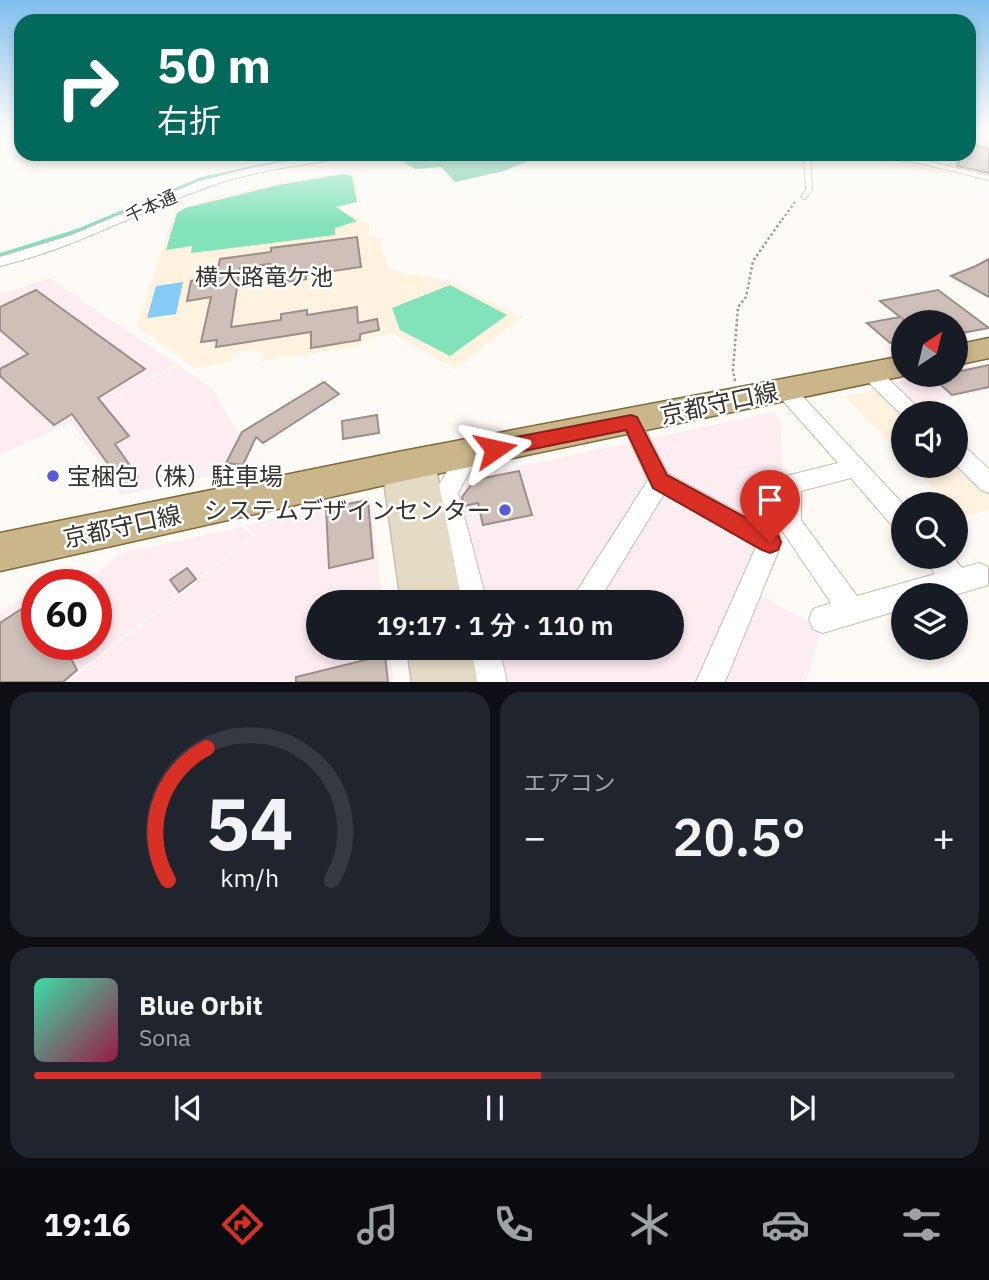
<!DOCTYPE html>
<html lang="ja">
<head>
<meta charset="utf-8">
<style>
	body { margin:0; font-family:"IBM Plex Sans","Noto Sans JP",sans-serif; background:#20242c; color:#f1f3f6; height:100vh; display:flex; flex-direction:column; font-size:26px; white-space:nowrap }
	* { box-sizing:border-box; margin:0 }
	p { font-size:23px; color:#9ea1a6 }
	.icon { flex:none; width:38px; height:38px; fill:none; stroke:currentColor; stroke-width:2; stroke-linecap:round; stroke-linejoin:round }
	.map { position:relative; height:682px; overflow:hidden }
	.details { display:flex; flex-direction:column; gap:10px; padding:10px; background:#0d0f14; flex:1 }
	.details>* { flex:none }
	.top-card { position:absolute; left:14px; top:14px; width:962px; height:147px; border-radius:21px; box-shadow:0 4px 10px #0003; background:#00695c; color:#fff; overflow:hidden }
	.needle { width:46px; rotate:35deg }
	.controls { position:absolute; left:891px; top:310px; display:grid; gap:14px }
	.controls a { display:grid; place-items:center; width:77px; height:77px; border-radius:50%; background:#171b24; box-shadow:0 4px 10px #0003; font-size:35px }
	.speed { position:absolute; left:21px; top:569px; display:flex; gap:14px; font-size:35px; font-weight:700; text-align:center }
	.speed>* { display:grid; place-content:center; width:91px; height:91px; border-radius:50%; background:#171b24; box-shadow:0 4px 10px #0003; line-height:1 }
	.speed .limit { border:10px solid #d22; background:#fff; color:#111 }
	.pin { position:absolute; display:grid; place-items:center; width:60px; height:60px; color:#fff; margin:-72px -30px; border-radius:50% 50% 50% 0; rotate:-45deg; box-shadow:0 0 7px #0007 }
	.pin .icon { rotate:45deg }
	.me { position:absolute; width:77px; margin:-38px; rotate:79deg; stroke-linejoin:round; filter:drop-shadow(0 0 5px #0008) }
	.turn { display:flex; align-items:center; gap:24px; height:147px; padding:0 28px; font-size:32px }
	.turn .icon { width:91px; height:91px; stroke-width:2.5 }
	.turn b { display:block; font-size:49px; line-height:60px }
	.big { font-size:52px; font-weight:600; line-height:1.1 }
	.details .card { flex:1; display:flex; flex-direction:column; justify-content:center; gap:10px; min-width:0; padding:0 24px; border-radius:21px; background:#20242c }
	.details .dial { align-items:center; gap:0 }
	.dial svg { height:182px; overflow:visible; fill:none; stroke:#363941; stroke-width:7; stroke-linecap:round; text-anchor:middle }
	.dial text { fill:#f1f3f6; stroke:none }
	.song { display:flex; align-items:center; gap:21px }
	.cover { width:84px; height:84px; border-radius:10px; background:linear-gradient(135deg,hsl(160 70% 55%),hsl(340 70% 35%)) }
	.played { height:7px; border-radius:4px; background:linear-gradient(90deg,#d93025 55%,#363941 55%) }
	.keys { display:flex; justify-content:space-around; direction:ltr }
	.heat { display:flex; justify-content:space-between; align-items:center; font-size:38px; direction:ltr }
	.details .tiles { flex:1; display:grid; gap:10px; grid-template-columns:1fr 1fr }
	.card:last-child { grid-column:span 2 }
	.trip { position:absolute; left:306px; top:590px; width:378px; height:70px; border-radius:35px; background:#171b24; box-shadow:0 4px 10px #0003; font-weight:600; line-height:70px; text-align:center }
	.dock { display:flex; height:112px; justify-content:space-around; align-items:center; background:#090b0e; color:#9ea1a6 }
	.dock .icon { width:49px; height:49px }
	.dock .selected { color:#d93025 }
	.dock b { font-size:32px; color:#f1f3f6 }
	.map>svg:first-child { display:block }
	.built { fill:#fff2df }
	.industrial { fill:#fdecf0 }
	.green { fill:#82e2b9 }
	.forest { fill:#64cca1 }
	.water { fill:#84ccf5 }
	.building { fill:#cec0b9; stroke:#9c8f88; stroke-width:2 }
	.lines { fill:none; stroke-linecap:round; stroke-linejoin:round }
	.lane-casing { stroke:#c7bfb3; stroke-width:2 }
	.street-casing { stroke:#c7bfb3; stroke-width:2 }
	.secondary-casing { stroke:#c7bfb3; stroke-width:3 }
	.primary-casing { stroke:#7f6938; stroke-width:3 }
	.path-far1 { stroke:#9d9a95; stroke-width:2; stroke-dasharray:2.5 2.5; stroke-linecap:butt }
	.path { stroke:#9d9a95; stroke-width:2.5; stroke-dasharray:2.5 2.5; stroke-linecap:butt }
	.lane { fill:#fff; fill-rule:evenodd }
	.street { fill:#fff; fill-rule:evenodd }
	.secondary { fill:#e4dbc5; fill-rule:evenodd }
	.primary { fill:#cab68b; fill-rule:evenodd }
	.route { fill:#d93025; stroke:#8d1f18; stroke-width:2 }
	.poi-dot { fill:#585bd3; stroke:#fff; stroke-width:2.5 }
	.labels { text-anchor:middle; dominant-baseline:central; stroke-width:5; stroke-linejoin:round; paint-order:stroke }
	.far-street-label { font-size:18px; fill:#37342f; stroke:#fff }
	.neighbourhood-label { font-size:23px; fill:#37342f; stroke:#fff }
	.near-street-label { font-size:24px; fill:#37342f; stroke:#fff }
	.near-poi-label { font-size:24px; fill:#37342f; stroke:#fff; text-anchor:start }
</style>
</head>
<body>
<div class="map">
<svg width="989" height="682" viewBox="0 0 989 682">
	<rect width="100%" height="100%" fill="#fefbf6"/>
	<g class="built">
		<polygon points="970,130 989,130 989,182 952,172 948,176 844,154 970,154"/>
		<polygon points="348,172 356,174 361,202 340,207 369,225 368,237 378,237 389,270 450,281 522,317 455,369 394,334 370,337 356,347 261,361 266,352 238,351 228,363 195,368 137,326 175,212 194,203 283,182"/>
		<polygon points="873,390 888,395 903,413 903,456 844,396"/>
		<polygon points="956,460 989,492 989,510 962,517 956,510 956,504 949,504 912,466 956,466"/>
	</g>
	<g class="industrial">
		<polygon points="49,278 176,364 95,406 178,365 212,389 239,435 218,474 121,495 69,419 69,423 0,455 0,294"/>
		<polygon points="989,363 989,390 917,405 901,391 896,382 928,375 956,374 956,370"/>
		<polygon points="773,412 780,421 786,535 761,595 822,630 806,681 476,681 470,648 672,648 672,602 462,602 457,498 469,477"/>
		<polygon points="370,498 383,602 318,602 318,648 389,648 393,681 68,682 256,535 245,525"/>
		<polygon points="242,527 253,536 66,681 0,681 0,613 32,592 37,590 37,644 96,644 96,584 61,584 97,573 120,553"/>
	</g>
	<g class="green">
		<polygon points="311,154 332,154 187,186 63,239 0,259 0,253 77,229 201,177"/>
		<polygon points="344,174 352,176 357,202 336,207 357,221 335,228 335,235 191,253 192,246 166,250 177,213 185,208 279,185"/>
		<polygon points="450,285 507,315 450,356 400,330 392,308"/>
	</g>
	<polygon class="forest" points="430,154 545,154 504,171 455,182 441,167 415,169 405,163 405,158"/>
	<polygon class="water" points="183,282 176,314 147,318 156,286"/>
	<g class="building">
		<polygon points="970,144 989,148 989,173 957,166 961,155 970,157"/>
		<polygon points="357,237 361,267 306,275 306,279 283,282 283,278 269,280 270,264 240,268 231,327 281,320 281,314 307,310 307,315 357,307 358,323 377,319 379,330 360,334 360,340 311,348 311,332 216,347 217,340 201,342 211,297 187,301 191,281 216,277 220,259 271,252 271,248"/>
		<polygon points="989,259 989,297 951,276 976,266"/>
		<polygon points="36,290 145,369 98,398 129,436 115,444 138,477 124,486 72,414 54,425 0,376 0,369 28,354 0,330 0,307"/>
		<polygon points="938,290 989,328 956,334 956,322 906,322 903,319 903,341 890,343 867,323 900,317 880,301"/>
		<polygon points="989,365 989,387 952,395 932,377 956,374 956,372"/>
		<polygon points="324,382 339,394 263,443 256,437 243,465 226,463 242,432"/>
		<polygon points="377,415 379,433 343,439 342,421"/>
		<polygon points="519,471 532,515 483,525 478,503 464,506 462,497 475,480"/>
		<polygon points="368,500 373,558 329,568 326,508"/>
		<polygon points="187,568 196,579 179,592 170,580"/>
		<polygon points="37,599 37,644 63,644 77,670 63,682 0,682 0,623"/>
		<polygon points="385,655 388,682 296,682 296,677"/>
	</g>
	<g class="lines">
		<g class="lane-casing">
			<g id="lane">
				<polygon points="804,154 810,154 812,190 806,198 804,199 801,197 806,190"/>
				<polygon points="869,154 881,154 903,158 907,154 911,154 910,157 989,176 989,180 907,160 904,162"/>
			</g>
		</g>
		<g class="street-casing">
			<g id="street">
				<path d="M 327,154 L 352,154 L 346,157 C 299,166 250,171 205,188 C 136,213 72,249 0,266 L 0,257 L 69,236 L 197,182 L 255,167 Z"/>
				<polygon points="871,366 878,368 923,413 903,413 903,416 864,378 862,373 864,368"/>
				<polygon points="784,382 791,384 903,504 903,532 895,529 851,478 801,491 801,520 857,596 935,574 923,556 952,556 962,568 979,563 988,567 988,585 955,595 903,595 903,609 823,633 813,629 809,619 813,609 831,603 777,523 779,484 782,477 838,463 777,394 774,389 777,384"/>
				<polygon points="631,414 638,416 668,474 779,534 782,542 725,682 696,682 756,547 664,494 598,602 570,602 648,480 621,422 624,416"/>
				<polygon points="956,443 964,446 989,469 989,493 981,490 956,465"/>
				<polygon points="468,446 476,449 479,455 458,493 487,602 461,602 435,492 460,449"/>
				<polygon points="471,648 499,648 507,682 477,682"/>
			</g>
		</g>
		<g class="secondary-casing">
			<g id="secondary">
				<polygon points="419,449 431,453 435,463 462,602 401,602 382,467 386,457 398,453 406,456"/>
				<polygon points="407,648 472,648 476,682 412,682"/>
			</g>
		</g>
		<g class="primary-casing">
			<g id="primary">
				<polygon points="989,338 989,358 956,365 956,345"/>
				<polygon points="903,356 903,374 909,374 903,376 398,482 0,571 0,533 398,452"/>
			</g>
		</g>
		<polyline class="path-far1" points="782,220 795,202"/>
		<polyline class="path" points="735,381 733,370 738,307 746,297 753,261 783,218"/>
		<use href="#lane" class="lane"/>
		<use href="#street" class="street"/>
		<use href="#secondary" class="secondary"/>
		<use href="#primary" class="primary"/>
	</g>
	<linearGradient id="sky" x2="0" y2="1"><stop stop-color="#80beed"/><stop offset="0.58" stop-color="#fffdfb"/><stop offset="1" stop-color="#fffdfb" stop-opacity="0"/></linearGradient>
	<rect width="989" height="226" fill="url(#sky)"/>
	<polygon class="route" points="631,415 637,417 667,475 778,535 781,542 778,550 770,553 762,550 653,488 626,430 495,457 488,455 486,449 488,443 495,441"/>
	<g class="poi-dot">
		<circle cx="53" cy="476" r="7"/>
		<circle cx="505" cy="510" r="7"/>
	</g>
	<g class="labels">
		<g class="far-street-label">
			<text transform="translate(151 206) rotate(-24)">千本通</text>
		</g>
		<g class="neighbourhood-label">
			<text x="264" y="276">横大路竜ケ池</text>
		</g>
		<g class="near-street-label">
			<text transform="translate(719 403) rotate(-12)">京都守口線</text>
			<text transform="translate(122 526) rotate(-12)">京都守口線</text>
		</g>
		<g class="near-poi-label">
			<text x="67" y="476">宝梱包（株）駐車場</text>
			<text x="491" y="510" text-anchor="end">システムデザインセンター</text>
		</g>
	</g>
</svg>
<div class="controls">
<a><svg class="needle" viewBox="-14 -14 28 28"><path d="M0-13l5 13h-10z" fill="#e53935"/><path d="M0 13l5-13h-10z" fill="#9ea1a6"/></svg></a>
<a><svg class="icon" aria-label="sound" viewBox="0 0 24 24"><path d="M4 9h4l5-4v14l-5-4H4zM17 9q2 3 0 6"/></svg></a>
<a><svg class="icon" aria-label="search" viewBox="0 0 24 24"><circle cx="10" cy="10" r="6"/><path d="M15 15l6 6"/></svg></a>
<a><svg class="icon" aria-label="layers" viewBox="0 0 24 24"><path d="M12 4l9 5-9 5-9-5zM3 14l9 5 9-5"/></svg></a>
</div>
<div class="speed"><div class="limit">60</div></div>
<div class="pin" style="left:770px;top:542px;background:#d93025"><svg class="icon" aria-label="arrive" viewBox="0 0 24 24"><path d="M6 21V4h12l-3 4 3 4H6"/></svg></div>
<svg class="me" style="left:495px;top:449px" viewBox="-20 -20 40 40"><path d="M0-17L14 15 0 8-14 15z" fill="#d93025" stroke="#fff" stroke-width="4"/></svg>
<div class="trip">19:17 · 1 分 · 110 m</div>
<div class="top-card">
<div class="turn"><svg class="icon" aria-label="right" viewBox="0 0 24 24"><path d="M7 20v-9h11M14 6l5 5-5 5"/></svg><div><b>50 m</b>右折</div></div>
</div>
</div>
<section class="details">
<div class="tiles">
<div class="card dial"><svg viewBox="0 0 100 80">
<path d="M14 69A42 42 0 1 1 86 69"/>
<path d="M14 69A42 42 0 0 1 31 11" stroke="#d93025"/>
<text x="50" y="56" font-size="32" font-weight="700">54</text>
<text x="50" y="72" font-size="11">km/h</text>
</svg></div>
<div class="card"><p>エアコン</p>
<div class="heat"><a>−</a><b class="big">20.5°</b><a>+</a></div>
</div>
<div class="card">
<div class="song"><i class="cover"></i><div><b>Blue Orbit</b><p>Sona</p></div></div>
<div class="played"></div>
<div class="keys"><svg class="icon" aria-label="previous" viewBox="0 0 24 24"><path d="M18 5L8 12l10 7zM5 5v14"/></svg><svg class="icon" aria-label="pause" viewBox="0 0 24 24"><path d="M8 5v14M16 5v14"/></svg><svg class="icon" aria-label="next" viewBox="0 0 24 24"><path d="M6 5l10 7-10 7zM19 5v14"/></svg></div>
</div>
</div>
</section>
<nav class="dock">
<b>19:16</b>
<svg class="icon selected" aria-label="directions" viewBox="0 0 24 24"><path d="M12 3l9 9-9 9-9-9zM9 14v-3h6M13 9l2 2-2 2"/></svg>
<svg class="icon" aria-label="music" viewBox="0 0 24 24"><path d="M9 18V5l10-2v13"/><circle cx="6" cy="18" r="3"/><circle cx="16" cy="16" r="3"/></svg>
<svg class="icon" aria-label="phone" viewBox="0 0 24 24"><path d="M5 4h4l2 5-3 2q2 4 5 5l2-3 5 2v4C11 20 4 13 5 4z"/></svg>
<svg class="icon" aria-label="climate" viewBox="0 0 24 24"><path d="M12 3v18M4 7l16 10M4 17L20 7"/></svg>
<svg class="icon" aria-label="car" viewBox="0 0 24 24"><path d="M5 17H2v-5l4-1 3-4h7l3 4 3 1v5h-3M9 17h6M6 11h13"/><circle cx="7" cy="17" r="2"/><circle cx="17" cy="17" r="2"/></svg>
<svg class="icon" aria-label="filters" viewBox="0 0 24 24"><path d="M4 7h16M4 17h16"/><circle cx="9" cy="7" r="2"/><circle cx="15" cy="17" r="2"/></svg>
</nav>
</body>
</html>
